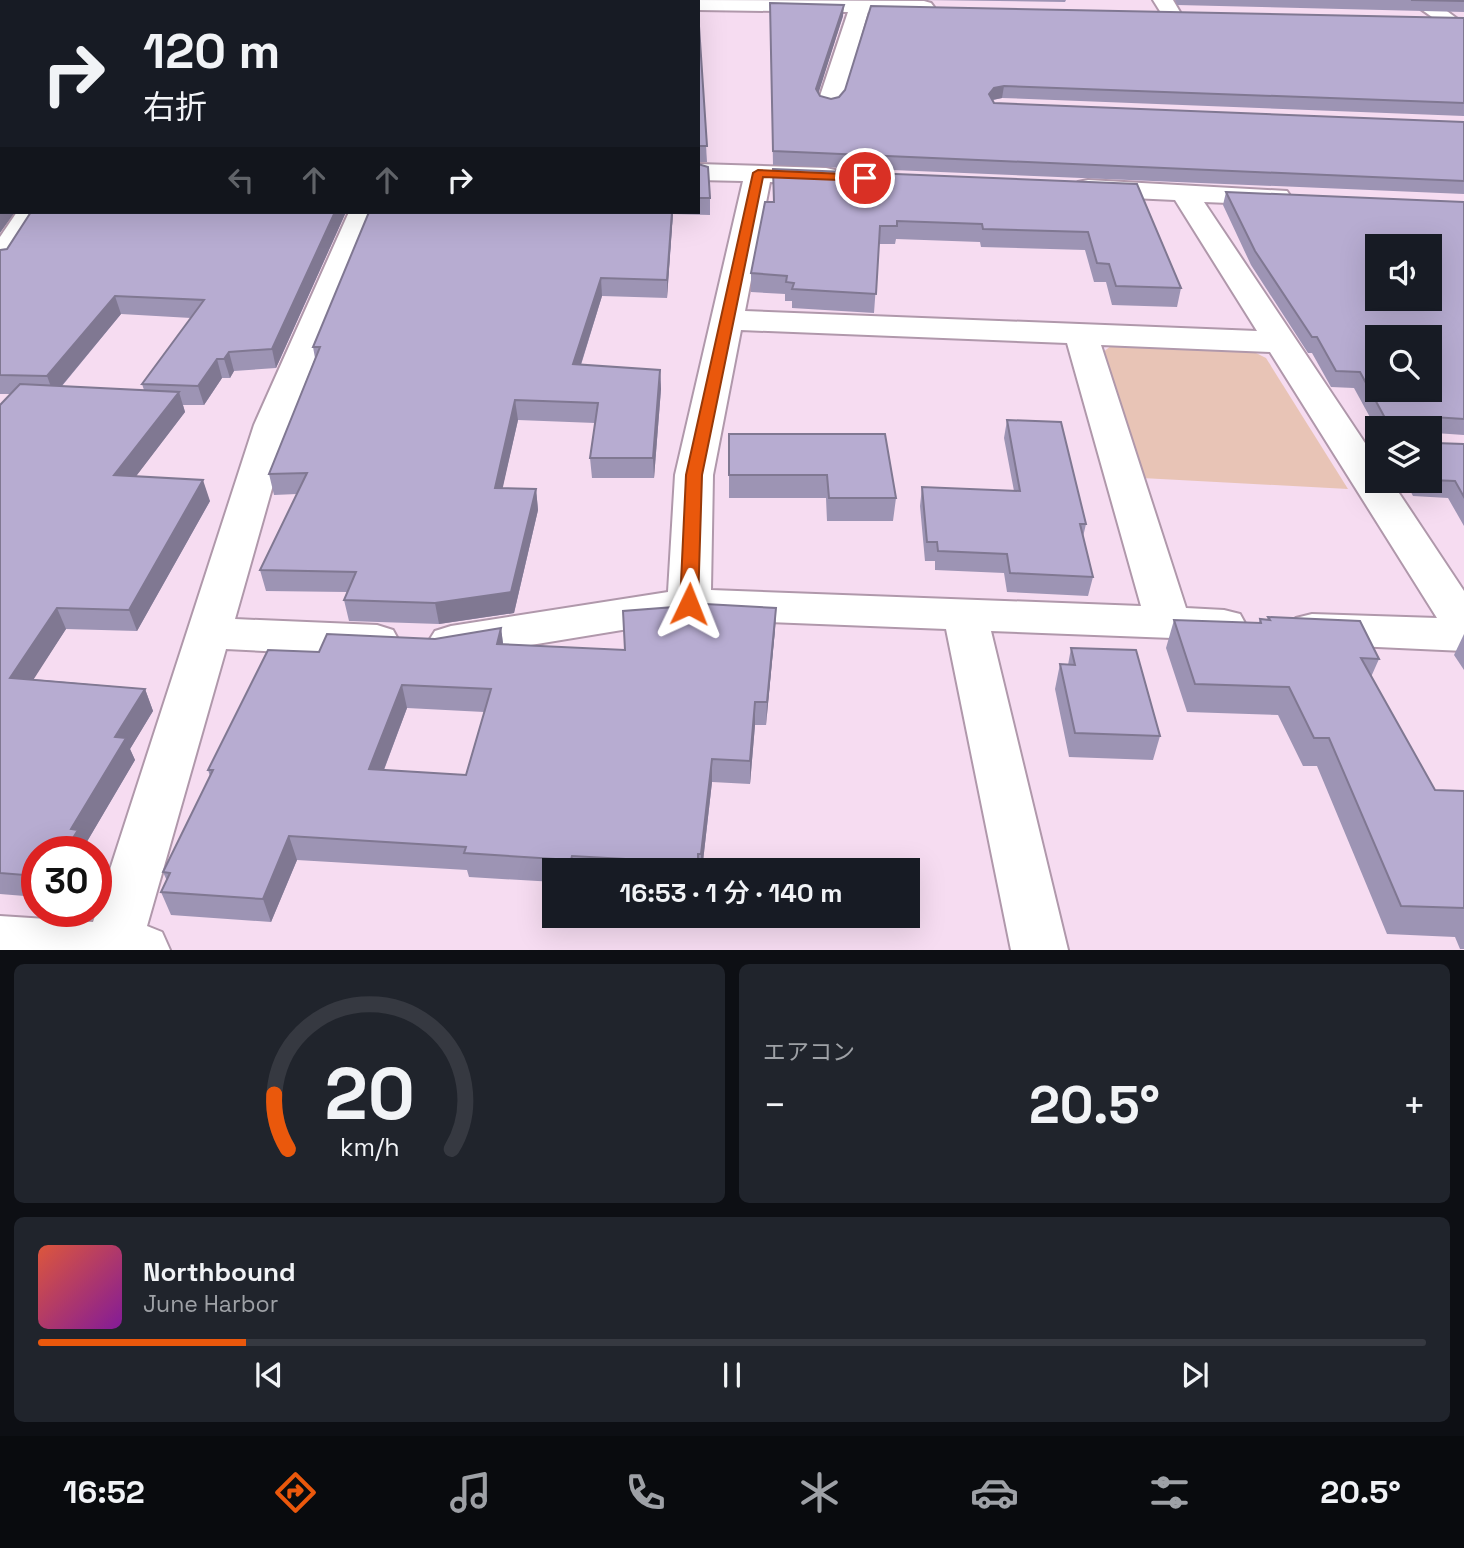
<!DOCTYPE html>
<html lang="ja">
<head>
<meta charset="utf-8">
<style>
	body { margin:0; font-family:"Space Grotesk","Noto Sans JP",sans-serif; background:#20242c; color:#f1f3f6; height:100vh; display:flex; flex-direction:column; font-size:26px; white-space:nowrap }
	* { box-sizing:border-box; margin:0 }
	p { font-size:23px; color:#9ea1a6 }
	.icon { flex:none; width:38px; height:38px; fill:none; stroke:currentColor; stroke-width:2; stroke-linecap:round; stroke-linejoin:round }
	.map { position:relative; height:950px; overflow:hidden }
	.drawer { display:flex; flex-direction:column; gap:14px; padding:14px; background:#0d0f14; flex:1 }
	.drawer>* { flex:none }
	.guide { position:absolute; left:0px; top:0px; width:700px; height:214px; box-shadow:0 7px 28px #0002; background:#171b24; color:#f1f3f6; overflow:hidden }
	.tools { position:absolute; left:1365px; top:234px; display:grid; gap:14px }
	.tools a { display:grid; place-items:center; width:77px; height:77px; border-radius:0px; background:#171b24; box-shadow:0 7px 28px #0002; font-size:35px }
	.speed { position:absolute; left:21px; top:836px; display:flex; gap:14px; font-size:35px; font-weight:700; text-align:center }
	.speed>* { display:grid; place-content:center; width:91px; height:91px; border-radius:50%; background:#171b24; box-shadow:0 7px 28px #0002; line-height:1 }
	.speed .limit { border:10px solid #d22; background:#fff; color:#111 }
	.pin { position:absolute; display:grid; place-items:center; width:60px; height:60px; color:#fff; margin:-30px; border:4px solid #fff; border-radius:50%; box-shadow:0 2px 7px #0007 }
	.me { position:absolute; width:77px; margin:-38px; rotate:2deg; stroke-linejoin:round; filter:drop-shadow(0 0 5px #0008) }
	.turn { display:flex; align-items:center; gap:24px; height:147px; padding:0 28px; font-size:32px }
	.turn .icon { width:91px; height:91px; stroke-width:2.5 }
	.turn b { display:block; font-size:49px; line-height:60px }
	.lanes { display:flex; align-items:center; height:66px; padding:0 28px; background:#0003; justify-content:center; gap:35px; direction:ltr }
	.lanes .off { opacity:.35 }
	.big { font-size:52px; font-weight:600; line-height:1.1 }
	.drawer .card { flex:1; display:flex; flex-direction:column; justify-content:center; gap:10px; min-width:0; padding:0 24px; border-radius:10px; background:#20242c }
	.drawer .dial { align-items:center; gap:0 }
	.dial svg { height:182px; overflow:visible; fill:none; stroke:#363941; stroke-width:7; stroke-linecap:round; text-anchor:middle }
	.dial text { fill:#f1f3f6; stroke:none }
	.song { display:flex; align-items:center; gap:21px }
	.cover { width:84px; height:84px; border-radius:10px; background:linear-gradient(135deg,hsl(10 70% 55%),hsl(290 70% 35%)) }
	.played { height:7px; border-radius:4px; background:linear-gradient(90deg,#ea580c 15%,#363941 15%) }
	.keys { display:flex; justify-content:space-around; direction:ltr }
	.heat { display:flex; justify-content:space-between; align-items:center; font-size:38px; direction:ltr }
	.drawer .tiles { flex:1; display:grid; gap:14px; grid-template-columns:1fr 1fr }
	.card:last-child { grid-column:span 2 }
	.trip { position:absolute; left:542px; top:858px; width:378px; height:70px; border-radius:0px; background:#171b24; box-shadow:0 7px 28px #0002; font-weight:600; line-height:70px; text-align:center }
	.menu { display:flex; height:112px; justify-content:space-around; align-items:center; background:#090b0e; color:#9ea1a6 }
	.menu .icon { width:49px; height:49px }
	.menu .active { color:#ea580c }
	.menu b { font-size:32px; color:#f1f3f6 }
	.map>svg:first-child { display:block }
	.green { fill:#e8c4b6 }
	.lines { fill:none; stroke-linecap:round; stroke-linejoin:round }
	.minor-casing { stroke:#b098ab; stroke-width:4 }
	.minor { fill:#fff; fill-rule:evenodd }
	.wall { fill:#9d94b4; fill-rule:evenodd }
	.shaded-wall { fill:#807892 }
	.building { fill:#b7acd1; stroke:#807892; stroke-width:2; fill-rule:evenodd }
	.route { fill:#ea580c; stroke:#983908; stroke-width:2 }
</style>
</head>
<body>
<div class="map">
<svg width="1464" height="950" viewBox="0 0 1464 950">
	<rect width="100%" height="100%" fill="#f6dcf1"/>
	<polygon class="green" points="1112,345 1252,351 1266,358 1348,489 1142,478 1102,353"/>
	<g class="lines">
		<g class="minor-casing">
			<g id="minor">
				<polygon points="691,0 924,1 931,3 934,7 931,11 924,13 868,12 842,102 838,107 830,109 822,107 818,102 848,12 698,10 698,2 689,2"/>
				<polygon points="1153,0 1173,0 1180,12 1177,16 1163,16"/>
				<polygon points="1408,0 1432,0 1459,20 1456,24 1442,24"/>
				<path d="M 698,164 L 826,168 L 835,170 L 839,176 L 835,182 L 826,184 L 770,182 L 745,311 L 1257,331 L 1175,200 L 1088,196 L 1078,194 L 1074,188 L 1078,182 L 1088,180 L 1287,191 L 1291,197 L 1287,203 L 1277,205 L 1204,202 L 1377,461 L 1377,481 L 1391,481 L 1464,591 L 1464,651 L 1312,644 L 1296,640 L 1290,629 L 1296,618 L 1312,614 L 1437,618 L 1270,352 L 1101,345 L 1186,608 L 1224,610 L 1240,614 L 1246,625 L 1240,636 L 1224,640 L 991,631 L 1068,950 L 1011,950 L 946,629 L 689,619 L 451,658 L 435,653 L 428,642 L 435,631 L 451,626 L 668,592 L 675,475 L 743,181 L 698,180 ZM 741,330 L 1067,343 L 1141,606 L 711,590 L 713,475 Z"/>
				<polygon points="17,212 45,212 11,265 0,268 0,237"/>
				<polygon points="349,212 377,212 290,425 235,619 377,625 393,630 399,641 393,652 377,657 226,649 147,926 162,932 170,950 0,950 0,916 93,922 254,425"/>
			</g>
		</g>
		<use href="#minor" class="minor"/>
	</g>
	<g class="wall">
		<polygon points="922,0 1066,0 1065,2"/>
		<polygon points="1175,0 1464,0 1464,12 1177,5"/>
		<polygon points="698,11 707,162 698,162"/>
		<polygon points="770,14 843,16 818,93 820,96 831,99 1464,18 1464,116 1002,98 993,100 994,103 1464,122 1464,194 773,165"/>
		<polygon points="698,164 710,198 710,215 673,214 667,298 602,296 581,365 660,370 661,389 654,478 592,478 590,458 595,423 518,420 502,489 536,489 538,510 514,613 439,624 349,621 344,600 347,592 266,591 260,570 297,494 274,495 269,474 315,358 313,347 369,212 698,212"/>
		<polygon points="773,169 1137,184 1181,288 1177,307 1112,305 1106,282 1094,282 1085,250 981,247 980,242 896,239 895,244 879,244 874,313 792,308 792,301 785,301 785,294 751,292 751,273 773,202"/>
		<polygon points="1226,192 1464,202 1464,435 1435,433 1435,443 1464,444 1464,526 1448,498 1413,496 1405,481 1430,481 1430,429 1377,429 1377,430 1354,388 1331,387 1312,353 1308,353 1251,265 1223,205"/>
		<path d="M 346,212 L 276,368 L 234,371 L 230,378 L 222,378 L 204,405 L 183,405 L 185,412 L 136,476 L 210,501 L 137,631 L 66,629 L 33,679 L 145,689 L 153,711 L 130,749 L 135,760 L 85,845 L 89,852 L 37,852 L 37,897 L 0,894 L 0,405 L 11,394 L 0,394 L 0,250 ZM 121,314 L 191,318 L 142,384 L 144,390 L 62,386 Z"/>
		<polygon points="1007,420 1086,524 1083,537 1093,577 1088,596 1007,592 1004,573 935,570 935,561 925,561 920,506 922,487 1014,491 1004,438"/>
		<polygon points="729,434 896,498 893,521 827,521 826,498 729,498"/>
		<path d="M 776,608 L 775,630 L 766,725 L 755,725 L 750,784 L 712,782 L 702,870 L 555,870 L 555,882 L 469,877 L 467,870 L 297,860 L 271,922 L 171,915 L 161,892 L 167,881 L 163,872 L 210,776 L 208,770 L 319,652 L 435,639 L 501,628 L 503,644 L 625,650 ZM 407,708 L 484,712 L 466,775 L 384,770 Z"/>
		<polygon points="1268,617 1379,659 1371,677 1435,790 1464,791 1464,949 1460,949 1455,937 1387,934 1317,766 1303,766 1278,715 1187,712 1166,648 1174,620 1259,623 1260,619 1267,620"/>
		<polygon points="1464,634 1464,670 1454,655"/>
		<polygon points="1071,648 1160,736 1153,760 1069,757 1055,689 1060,664 1068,665"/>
	</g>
	<g class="shaded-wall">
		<polygon points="844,5 843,16 816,101 816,89"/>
		<polygon points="1004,86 1002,98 992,100 989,94 994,88"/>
		<polygon points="2,205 2,212 15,212 0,233 0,207"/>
		<polygon points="335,212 346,212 276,368 272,349"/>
		<polygon points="672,212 673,212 667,298 667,280"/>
		<polygon points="601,278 602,296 575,383 573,364"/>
		<polygon points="115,296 121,314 54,395 47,376"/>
		<polygon points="229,352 234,371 230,378 224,359"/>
		<polygon points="217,359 222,378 204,405 198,386"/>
		<polygon points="660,370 661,389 654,478 653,458"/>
		<polygon points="179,392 185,412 121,496 114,475"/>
		<polygon points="515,400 518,420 498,509 495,488"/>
		<polygon points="203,480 210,501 137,631 129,610"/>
		<polygon points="536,489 538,510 514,613 439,624 435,603"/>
		<polygon points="57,608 66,629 21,699 10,678"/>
		<polygon points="776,608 775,630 766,725 767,702"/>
		<polygon points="501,628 504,651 497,644"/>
		<polygon points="402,685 407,708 375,793 369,769"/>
		<polygon points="145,689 153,711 130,749 135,760 85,845 89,852 64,852 71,829 115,737"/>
		<polygon points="755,702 755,725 750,784 750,761"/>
		<polygon points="712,759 712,782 702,870 701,870 701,854"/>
		<polygon points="289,836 297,860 271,922 263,899"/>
	</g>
	<g class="building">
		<polygon points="0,0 698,0 698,2 2,2 2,205 0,207"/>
		<polygon points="1411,0 1464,0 1464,1"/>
		<polygon points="770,3 844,5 816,89 820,96 831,99 839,97 845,90 871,6 1464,18 1464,103 1004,86 994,88 989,94 994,103 1464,122 1464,181 773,151"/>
		<polygon points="698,11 707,146 698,146"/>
		<polygon points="698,164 708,167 710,198 698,198"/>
		<polygon points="773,169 1137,184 1181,288 1116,286 1109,264 1097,263 1088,232 983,229 982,224 897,221 897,226 880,226 876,294 792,289 794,283 786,282 787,276 751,273 765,202 774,202"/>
		<path d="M 1226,192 L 1464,202 L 1464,419 L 1434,417 L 1435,443 L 1464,444 L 1464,497 L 1455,481 L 1430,480 L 1430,429 L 1391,429 L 1360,372 L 1336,371 L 1317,337 L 1312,337 L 1255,251 ZM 1377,247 L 1430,247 L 1430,299 L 1377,299 ZM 1377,338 L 1430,338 L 1430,390 L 1377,390 Z"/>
		<polygon points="31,212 335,212 272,349 229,352 224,359 217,359 198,386 142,384 204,300 115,296 47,376 0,375 0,250 7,249"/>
		<polygon points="369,212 672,212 667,280 601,278 573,364 660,370 653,458 590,458 598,403 515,400 495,488 536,489 511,592 435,603 344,600 356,572 260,570 307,473 269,474 320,347 313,347"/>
		<polygon points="20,384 179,392 114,475 203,480 129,610 57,608 10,678 145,689 115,737 126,738 71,829 78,830 64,852 37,852 37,876 0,873 0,405"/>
		<polygon points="1007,420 1061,422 1086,524 1080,524 1093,577 1010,573 1007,554 938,551 937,542 927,542 922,487 1020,491"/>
		<polygon points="729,434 885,434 896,498 829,498 827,475 729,475"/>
		<path d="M 687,603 L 776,608 L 767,702 L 755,702 L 750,761 L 712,759 L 701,854 L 698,854 L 698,863 L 572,856 L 571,860 L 464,853 L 466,847 L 289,836 L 263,899 L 161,892 L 170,873 L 163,872 L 213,770 L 208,770 L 268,650 L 319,652 L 327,634 L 435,639 L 501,628 L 497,644 L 625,650 L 623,611 L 687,606 ZM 402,685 L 491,689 L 466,775 L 369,769 Z"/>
		<polygon points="1268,617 1360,621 1379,659 1361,658 1435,790 1464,791 1464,908 1401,906 1329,738 1314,738 1289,687 1195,684 1174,620 1261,623 1260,619 1270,620"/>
		<polygon points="1071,648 1136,650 1160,736 1075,733 1060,664 1075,665"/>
	</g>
	<polygon class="route" points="758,170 865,175 870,178 865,181 763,177 702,475 698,604 689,610 680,604 686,475 753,173"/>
</svg>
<div class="tools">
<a><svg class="icon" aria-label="sound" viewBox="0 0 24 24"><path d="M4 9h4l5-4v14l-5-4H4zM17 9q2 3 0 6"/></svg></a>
<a><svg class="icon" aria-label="search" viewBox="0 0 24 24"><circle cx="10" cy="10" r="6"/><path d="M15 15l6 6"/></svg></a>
<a><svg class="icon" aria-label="layers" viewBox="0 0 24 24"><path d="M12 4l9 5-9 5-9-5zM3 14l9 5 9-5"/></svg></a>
</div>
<div class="speed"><div class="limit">30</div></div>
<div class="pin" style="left:865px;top:178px;background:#d93025"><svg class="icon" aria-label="arrive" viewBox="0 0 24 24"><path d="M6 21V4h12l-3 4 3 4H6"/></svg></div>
<svg class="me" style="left:689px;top:604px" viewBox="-20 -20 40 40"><path d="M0-17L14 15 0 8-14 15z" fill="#ea580c" stroke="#fff" stroke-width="4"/></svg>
<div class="trip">16:53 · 1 分 · 140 m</div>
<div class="guide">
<div class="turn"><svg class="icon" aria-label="right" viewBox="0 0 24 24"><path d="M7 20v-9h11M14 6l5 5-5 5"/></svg><div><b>120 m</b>右折</div></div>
<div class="lanes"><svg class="icon off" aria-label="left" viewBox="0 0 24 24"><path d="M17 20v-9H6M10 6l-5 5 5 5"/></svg><svg class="icon off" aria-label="ahead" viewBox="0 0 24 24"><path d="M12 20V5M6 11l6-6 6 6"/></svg><svg class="icon off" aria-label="ahead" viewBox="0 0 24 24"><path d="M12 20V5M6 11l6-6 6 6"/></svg><svg class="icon" aria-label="right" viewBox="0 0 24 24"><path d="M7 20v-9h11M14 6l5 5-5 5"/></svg></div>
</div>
</div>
<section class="drawer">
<div class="tiles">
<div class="card dial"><svg viewBox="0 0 100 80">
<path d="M14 69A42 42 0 1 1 86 69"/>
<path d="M14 69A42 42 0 0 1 8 45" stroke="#ea580c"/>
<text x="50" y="56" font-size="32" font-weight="700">20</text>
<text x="50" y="72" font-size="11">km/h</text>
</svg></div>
<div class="card"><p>エアコン</p>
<div class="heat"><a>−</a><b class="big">20.5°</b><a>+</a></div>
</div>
<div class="card">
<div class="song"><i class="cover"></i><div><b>Northbound</b><p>June Harbor</p></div></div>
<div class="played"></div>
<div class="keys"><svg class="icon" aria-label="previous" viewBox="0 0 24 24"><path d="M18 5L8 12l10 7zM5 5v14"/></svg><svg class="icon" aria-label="pause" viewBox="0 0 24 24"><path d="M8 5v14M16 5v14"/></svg><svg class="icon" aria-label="next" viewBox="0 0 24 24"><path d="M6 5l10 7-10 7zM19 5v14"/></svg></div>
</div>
</div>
</section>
<nav class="menu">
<b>16:52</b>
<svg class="icon active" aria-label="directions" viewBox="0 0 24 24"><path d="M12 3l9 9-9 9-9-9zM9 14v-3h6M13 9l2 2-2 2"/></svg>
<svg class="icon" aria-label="music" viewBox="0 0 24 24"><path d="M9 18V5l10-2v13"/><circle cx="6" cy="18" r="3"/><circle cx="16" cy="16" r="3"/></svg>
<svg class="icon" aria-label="phone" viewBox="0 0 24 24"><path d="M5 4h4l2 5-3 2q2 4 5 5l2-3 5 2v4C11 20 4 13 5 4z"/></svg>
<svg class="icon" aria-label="climate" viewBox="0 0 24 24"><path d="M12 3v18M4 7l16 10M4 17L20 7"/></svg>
<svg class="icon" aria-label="car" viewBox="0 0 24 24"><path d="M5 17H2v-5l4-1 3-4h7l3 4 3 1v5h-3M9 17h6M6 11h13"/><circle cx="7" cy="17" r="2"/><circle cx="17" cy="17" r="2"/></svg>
<svg class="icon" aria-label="filters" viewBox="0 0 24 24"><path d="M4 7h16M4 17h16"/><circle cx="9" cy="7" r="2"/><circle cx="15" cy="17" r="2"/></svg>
<b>20.5°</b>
</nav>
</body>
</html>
